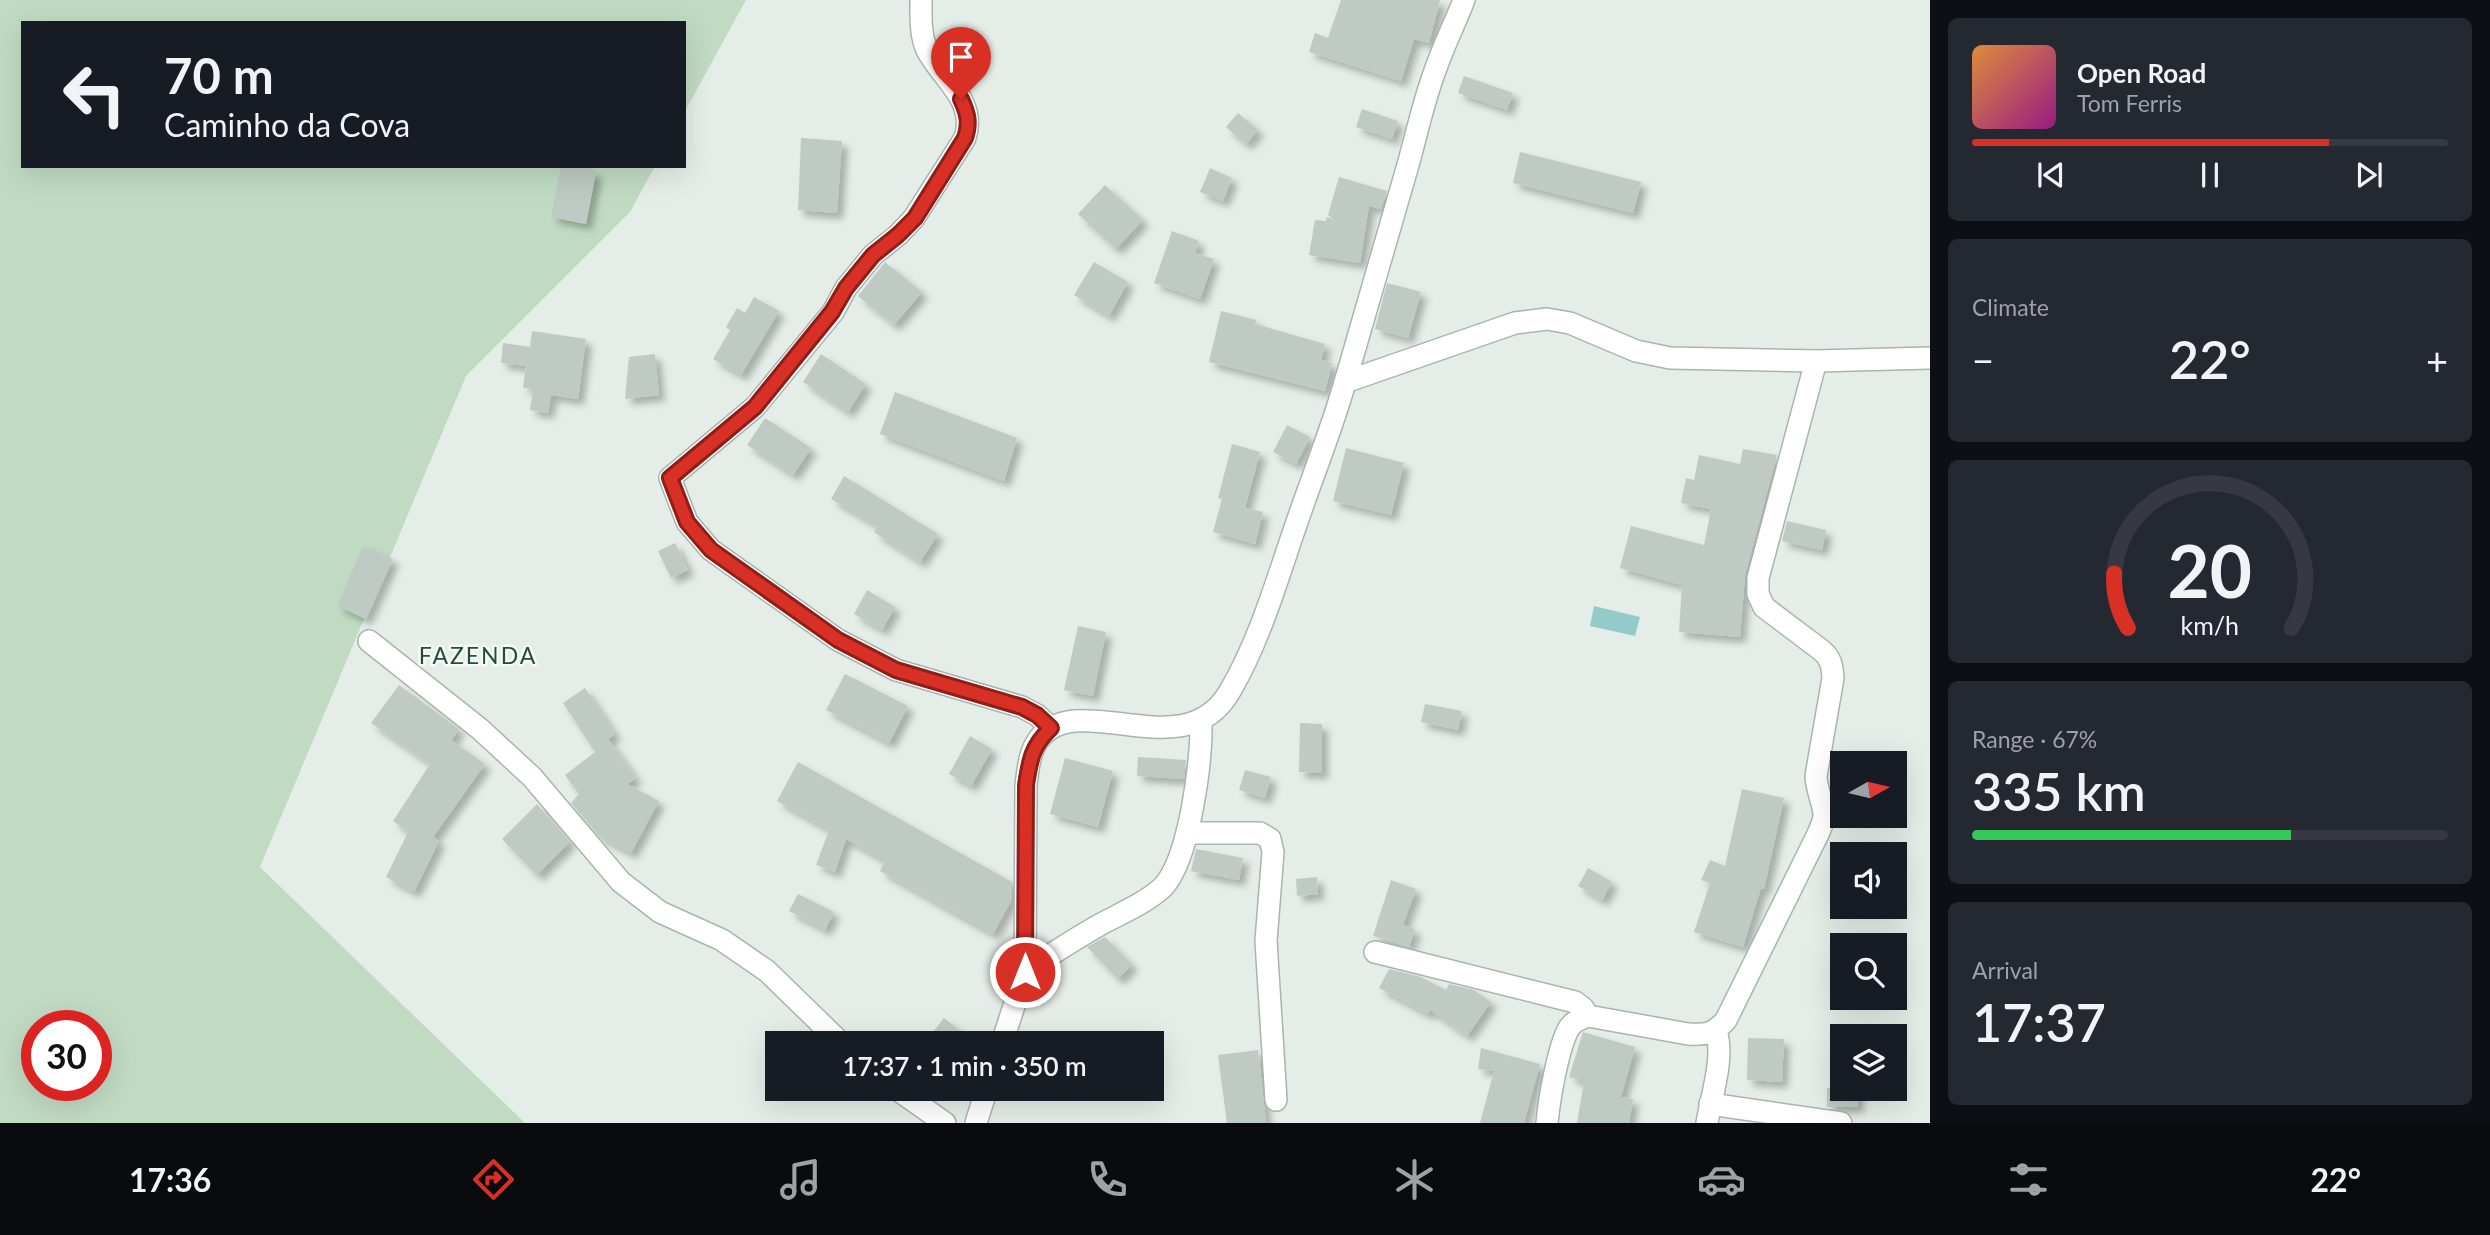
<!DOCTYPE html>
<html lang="en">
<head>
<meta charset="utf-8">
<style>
	body { margin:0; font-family:Lato,sans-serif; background:#242831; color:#f1f3f6; height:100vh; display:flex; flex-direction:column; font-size:26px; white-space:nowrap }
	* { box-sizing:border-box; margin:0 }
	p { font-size:23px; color:#9ea1a6 }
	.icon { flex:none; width:38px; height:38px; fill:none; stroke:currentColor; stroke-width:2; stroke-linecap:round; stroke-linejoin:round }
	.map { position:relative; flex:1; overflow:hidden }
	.panel { display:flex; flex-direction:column; gap:18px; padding:18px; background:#0d0f14; width:560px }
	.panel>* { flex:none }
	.top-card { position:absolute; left:21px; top:21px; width:665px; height:147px; border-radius:0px; box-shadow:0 7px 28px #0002; background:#171b24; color:#f1f3f6; overflow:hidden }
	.needle { width:46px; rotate:82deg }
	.controls { position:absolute; left:1830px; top:751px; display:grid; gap:14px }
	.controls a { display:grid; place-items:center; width:77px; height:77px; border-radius:0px; background:#171b24; box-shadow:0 7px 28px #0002; font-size:35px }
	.speed { position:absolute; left:21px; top:1010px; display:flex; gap:14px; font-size:35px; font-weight:700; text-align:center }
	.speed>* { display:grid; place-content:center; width:91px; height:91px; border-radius:50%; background:#171b24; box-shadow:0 7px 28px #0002; line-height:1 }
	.speed .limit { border:10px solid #d22; background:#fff; color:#111 }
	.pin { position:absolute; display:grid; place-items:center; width:60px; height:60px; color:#fff; margin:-72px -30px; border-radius:50% 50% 50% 0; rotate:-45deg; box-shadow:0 0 7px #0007 }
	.pin .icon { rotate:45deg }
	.me { position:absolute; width:77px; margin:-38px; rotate:0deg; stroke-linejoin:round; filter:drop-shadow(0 0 5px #0008) }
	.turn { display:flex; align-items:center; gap:24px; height:147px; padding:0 28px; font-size:32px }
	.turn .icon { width:91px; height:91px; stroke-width:2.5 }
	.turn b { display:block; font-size:49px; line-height:60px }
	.big { font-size:52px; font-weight:600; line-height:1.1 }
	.panel .widget { flex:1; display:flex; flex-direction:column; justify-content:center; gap:10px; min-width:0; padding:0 24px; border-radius:10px; background:#242831 }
	.panel .dial { align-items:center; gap:0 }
	.dial svg { height:182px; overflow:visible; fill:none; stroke:#363941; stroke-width:7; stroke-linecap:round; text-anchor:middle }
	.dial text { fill:#f1f3f6; stroke:none }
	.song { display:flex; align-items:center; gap:21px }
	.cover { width:84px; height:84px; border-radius:10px; background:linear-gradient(135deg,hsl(30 70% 55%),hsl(310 70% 35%)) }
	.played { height:7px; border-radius:4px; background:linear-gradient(90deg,#d93025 75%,#363941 75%) }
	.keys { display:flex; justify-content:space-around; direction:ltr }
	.heat { display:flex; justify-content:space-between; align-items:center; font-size:38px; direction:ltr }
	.charge { height:10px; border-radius:5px; background:linear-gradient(90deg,#34c759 67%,#363941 0) }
	.trip { position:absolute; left:765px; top:1031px; width:399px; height:70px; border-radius:0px; background:#171b24; box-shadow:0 7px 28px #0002; font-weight:600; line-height:70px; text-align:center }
	.dock { display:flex; height:112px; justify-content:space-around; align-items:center; background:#090b0e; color:#9ea1a6 }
	.dock .icon { width:49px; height:49px }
	.dock .active { color:#d93025 }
	.dock b { font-size:32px; color:#f1f3f6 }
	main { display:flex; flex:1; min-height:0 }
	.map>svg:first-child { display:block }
	.green { fill:#c1dbc3; fill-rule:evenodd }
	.water { fill:#94cbc8 }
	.building { fill:#becac3; filter:url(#shadow) }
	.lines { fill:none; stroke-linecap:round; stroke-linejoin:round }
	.street-casing { stroke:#a8b5ae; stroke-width:24 }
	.street { stroke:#fff; stroke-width:21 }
	.route-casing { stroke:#8d1f18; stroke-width:18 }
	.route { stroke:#d93025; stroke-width:12 }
	.labels { text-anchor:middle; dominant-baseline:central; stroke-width:5; stroke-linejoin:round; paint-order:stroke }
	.neighbourhood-label { font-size:23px; letter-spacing:2px; fill:#244d3b; stroke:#f6f9f7 }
</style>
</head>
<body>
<main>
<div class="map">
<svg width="1930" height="1123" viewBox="0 0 1930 1123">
	<defs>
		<filter id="shadow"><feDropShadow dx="6" dy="6" stdDeviation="3.5" flood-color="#0004"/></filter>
	</defs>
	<rect width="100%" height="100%" fill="#e5ede8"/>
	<path class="green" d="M 0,0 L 746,0 L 684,113 L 684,23 L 23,23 L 23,166 L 655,166 L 630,212 L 466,376 L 260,867 L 525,1123 L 0,1123 ZM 37,1026 L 96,1026 L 96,1085 L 37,1085 Z"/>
	<polygon class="water" points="1594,606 1640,617 1635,636 1590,626"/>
	<g class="building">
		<polygon points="1341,0 1440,0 1429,43 1414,39 1401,81 1309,52 1315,33 1328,38"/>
		<polygon points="1464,76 1513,93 1507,110 1458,93"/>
		<polygon points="1362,109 1398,121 1392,139 1356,127"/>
		<polygon points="1238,113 1258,130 1246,144 1226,127"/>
		<polygon points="801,138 842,141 837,213 798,210"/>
		<polygon points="1520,152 1641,182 1633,213 1513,183"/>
		<polygon points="561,166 586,166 585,169 596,172 586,224 551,217"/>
		<polygon points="1210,168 1232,178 1223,201 1200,192"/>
		<polygon points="1339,177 1387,191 1381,209 1369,206 1360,263 1309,255 1315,220 1326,221 1327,217 1333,219 1328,215"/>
		<polygon points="1105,185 1143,220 1116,249 1078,214"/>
		<polygon points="1172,231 1199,241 1195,253 1214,259 1200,299 1154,283"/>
		<polygon points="885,262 922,292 894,325 858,296"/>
		<polygon points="1094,262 1128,282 1109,316 1074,295"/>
		<polygon points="1387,283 1421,292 1408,338 1375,329"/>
		<polygon points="754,297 779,311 741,375 713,359 730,330 726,327 737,308 745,313"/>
		<polygon points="1221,311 1256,320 1255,324 1325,344 1321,360 1332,363 1325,391 1209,362"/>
		<polygon points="532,331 586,339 578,399 551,395 548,413 530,410 533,389 523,388 526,366 501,363 503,343 530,347"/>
		<polygon points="655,354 659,395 625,399 629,357"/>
		<polygon points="821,354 866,384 848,412 803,382"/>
		<polygon points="895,392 1017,438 1004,481 880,434"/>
		<polygon points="765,418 811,448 793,475 747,445"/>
		<polygon points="1287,425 1310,437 1296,464 1273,452"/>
		<polygon points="1232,444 1260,452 1245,508 1263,512 1255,544 1213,532 1222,499 1218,498"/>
		<polygon points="1346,448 1404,463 1391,515 1333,501"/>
		<polygon points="1743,449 1777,455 1745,575 1740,637 1679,632 1682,585 1620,568 1631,526 1704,545 1711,509 1681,503 1686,478 1694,480 1699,455 1740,464"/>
		<polygon points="844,476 938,534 920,562 874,532 878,526 831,499"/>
		<polygon points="1787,521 1826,530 1822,550 1782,541"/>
		<polygon points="675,543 688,570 671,578 658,551"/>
		<polygon points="363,546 393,559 366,619 337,606"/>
		<polygon points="867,590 895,607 882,630 854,614"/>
		<polygon points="1078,626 1106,632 1093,696 1064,690"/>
		<polygon points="845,674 908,706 889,743 826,710"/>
		<polygon points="399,685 459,729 451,740 485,764 433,837 439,841 414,892 386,877 408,832 393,821 430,764 371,723"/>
		<polygon points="585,688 615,734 608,739 636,778 627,784 659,801 631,853 600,837 571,803 579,794 565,775 595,752 563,703"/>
		<polygon points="1425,704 1462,711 1458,730 1421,722"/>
		<polygon points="1300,723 1322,724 1322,773 1299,772"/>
		<polygon points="970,736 992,749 971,786 949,774"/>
		<polygon points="1138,757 1186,760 1184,779 1137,776"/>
		<polygon points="1065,758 1113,771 1098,827 1050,814"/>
		<polygon points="798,762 1012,882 1012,899 993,934 880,871 885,861 846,839 835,872 816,865 829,830 777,801"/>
		<polygon points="1245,770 1271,777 1265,798 1239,790"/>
		<polygon points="1742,789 1784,798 1764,889 1761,888 1743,947 1694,932 1710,883 1701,880 1710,860 1725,866"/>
		<polygon points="537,804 570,842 537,875 502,839"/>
		<polygon points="1196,849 1243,858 1239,880 1191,871"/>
		<polygon points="1588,868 1612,882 1602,900 1578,886"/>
		<polygon points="1317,877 1318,894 1297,896 1296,879"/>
		<polygon points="1391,880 1416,889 1403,925 1415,929 1409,947 1373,936"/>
		<polygon points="798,894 834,912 825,930 789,911"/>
		<polygon points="1105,937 1132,965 1118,979 1087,947"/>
		<polygon points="1389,969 1421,977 1446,990 1449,984 1474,990 1491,1002 1467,1036 1430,1010 1428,1014 1379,988"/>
		<polygon points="944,1018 959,1030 949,1043 933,1032"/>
		<polygon points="1583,1032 1635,1047 1621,1097 1633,1099 1629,1123 1577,1123 1584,1081 1569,1077"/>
		<polygon points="1748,1038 1784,1039 1782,1082 1747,1080"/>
		<polygon points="1481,1048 1540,1064 1524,1123 1480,1123 1494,1071 1478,1069"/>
		<polygon points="1258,1050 1266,1123 1227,1123 1218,1055"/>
		<rect x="1827" y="1088" width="31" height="19"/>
	</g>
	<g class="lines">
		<g class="street-casing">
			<g id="street">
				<path d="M 921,0 C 921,16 920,35 927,50 C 943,80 977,101 965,138 L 914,218 L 898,235 L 873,255 L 846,288 L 833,312 L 755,407 L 670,478 L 687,522 L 711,550 L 838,640 L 896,670 L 1022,707 L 1037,715 L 1051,728"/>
				<polyline points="1345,382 1515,323 1547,319 1570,323 1636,351 1670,358 1816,361 1930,358"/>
				<polyline points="369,641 480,729 532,777 621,882 660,912 722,940 767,971 841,1043"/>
				<polyline points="1187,833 1260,833 1270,839 1273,852 1266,941 1276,1100"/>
				<polyline points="1375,952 1575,1002 1583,1008 1588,1016"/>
				<path d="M 1025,972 C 1050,955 1076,938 1103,923 C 1122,913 1147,902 1163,887 C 1190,858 1202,759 1201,720"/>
				<path d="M 1002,1043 L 1025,972 L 1026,785 C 1028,770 1029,752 1039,739 C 1078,687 1185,770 1230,691 C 1261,638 1278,576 1298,519 C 1314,472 1333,426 1346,379 C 1367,308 1387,236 1408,165 C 1417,133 1424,99 1436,68 C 1444,45 1455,23 1464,0"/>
				<polyline points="895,1088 945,1123"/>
				<polyline points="1710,1104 1841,1123"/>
				<polyline points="976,1123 987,1088"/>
				<path d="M 1547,1123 C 1549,1101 1558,1047 1569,1028 C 1574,1021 1580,1019 1588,1016 L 1688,1034 C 1706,1035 1714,1034 1726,1020 L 1818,834 C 1820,829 1823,823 1824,817 C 1825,807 1816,789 1816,776 L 1833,678 C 1832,665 1831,658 1821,650 L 1764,607 L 1758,594 L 1758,578 L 1816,361"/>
				<path d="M 1707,1123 C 1711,1098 1725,1055 1716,1032"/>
			</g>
		</g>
		<use href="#street" class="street"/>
	</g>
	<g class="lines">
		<g class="route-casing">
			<path id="route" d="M 961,99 C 968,114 970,123 965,138 L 915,218 L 898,235 L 873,255 L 846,288 L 832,312 L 755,407 L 670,478 L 687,522 L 711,550 L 838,640 L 896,670 L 1022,707 L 1037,715 L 1051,728 C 1032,746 1030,759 1026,785 L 1025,972"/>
		</g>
		<use href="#route" class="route"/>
	</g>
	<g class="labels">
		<g class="neighbourhood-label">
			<text x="478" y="655">FAZENDA</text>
		</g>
	</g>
</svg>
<div class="controls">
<a><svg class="needle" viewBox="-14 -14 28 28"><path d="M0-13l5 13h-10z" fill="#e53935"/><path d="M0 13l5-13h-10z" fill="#9ea1a6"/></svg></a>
<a><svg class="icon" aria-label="sound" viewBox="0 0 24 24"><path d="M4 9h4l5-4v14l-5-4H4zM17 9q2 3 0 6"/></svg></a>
<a><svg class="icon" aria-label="search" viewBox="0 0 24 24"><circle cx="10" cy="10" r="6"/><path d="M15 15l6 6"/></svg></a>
<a><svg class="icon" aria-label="layers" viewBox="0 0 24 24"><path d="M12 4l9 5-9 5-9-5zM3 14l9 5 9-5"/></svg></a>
</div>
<div class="speed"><div class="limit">30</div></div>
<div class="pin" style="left:961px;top:99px;background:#d93025"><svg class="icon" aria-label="arrive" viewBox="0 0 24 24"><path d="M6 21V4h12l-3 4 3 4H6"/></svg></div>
<svg class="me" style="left:1025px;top:972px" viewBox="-20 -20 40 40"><circle r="17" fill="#d93025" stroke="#fff" stroke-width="3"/><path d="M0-11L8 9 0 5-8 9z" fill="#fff"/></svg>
<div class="trip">17:37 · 1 min · 350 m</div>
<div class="top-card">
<div class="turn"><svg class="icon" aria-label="left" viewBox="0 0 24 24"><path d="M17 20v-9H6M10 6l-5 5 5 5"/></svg><div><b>70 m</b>Caminho da Cova</div></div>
</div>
</div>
<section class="panel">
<div class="widget">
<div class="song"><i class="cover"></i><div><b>Open Road</b><p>Tom Ferris</p></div></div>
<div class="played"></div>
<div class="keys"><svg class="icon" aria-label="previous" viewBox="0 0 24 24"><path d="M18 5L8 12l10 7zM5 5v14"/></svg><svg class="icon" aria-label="pause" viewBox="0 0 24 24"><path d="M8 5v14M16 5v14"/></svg><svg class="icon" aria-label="next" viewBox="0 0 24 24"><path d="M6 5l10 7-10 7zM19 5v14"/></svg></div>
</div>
<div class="widget"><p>Climate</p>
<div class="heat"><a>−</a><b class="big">22°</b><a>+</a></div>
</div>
<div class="widget dial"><svg viewBox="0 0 100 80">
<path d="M14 69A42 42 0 1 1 86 69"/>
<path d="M14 69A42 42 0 0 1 8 45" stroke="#d93025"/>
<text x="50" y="56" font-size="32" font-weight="700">20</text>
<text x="50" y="72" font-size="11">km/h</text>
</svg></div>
<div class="widget"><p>Range · 67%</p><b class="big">335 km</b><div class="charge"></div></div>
<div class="widget"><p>Arrival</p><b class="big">17:37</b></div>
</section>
</main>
<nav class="dock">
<b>17:36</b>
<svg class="icon active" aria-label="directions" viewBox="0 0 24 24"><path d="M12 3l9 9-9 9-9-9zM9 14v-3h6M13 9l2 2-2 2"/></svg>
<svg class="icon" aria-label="music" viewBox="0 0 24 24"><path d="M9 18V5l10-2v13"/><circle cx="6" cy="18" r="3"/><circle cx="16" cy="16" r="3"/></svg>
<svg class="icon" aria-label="phone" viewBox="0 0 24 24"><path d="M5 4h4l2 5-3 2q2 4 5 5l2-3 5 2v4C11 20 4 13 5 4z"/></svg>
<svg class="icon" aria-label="climate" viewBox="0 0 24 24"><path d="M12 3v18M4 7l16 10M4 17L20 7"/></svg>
<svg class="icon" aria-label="car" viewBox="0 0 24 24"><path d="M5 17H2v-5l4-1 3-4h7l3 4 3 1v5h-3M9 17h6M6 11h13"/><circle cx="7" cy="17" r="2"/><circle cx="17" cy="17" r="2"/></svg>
<svg class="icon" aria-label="filters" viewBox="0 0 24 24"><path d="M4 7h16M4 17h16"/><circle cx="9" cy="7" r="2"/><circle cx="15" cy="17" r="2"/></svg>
<b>22°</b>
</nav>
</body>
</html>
